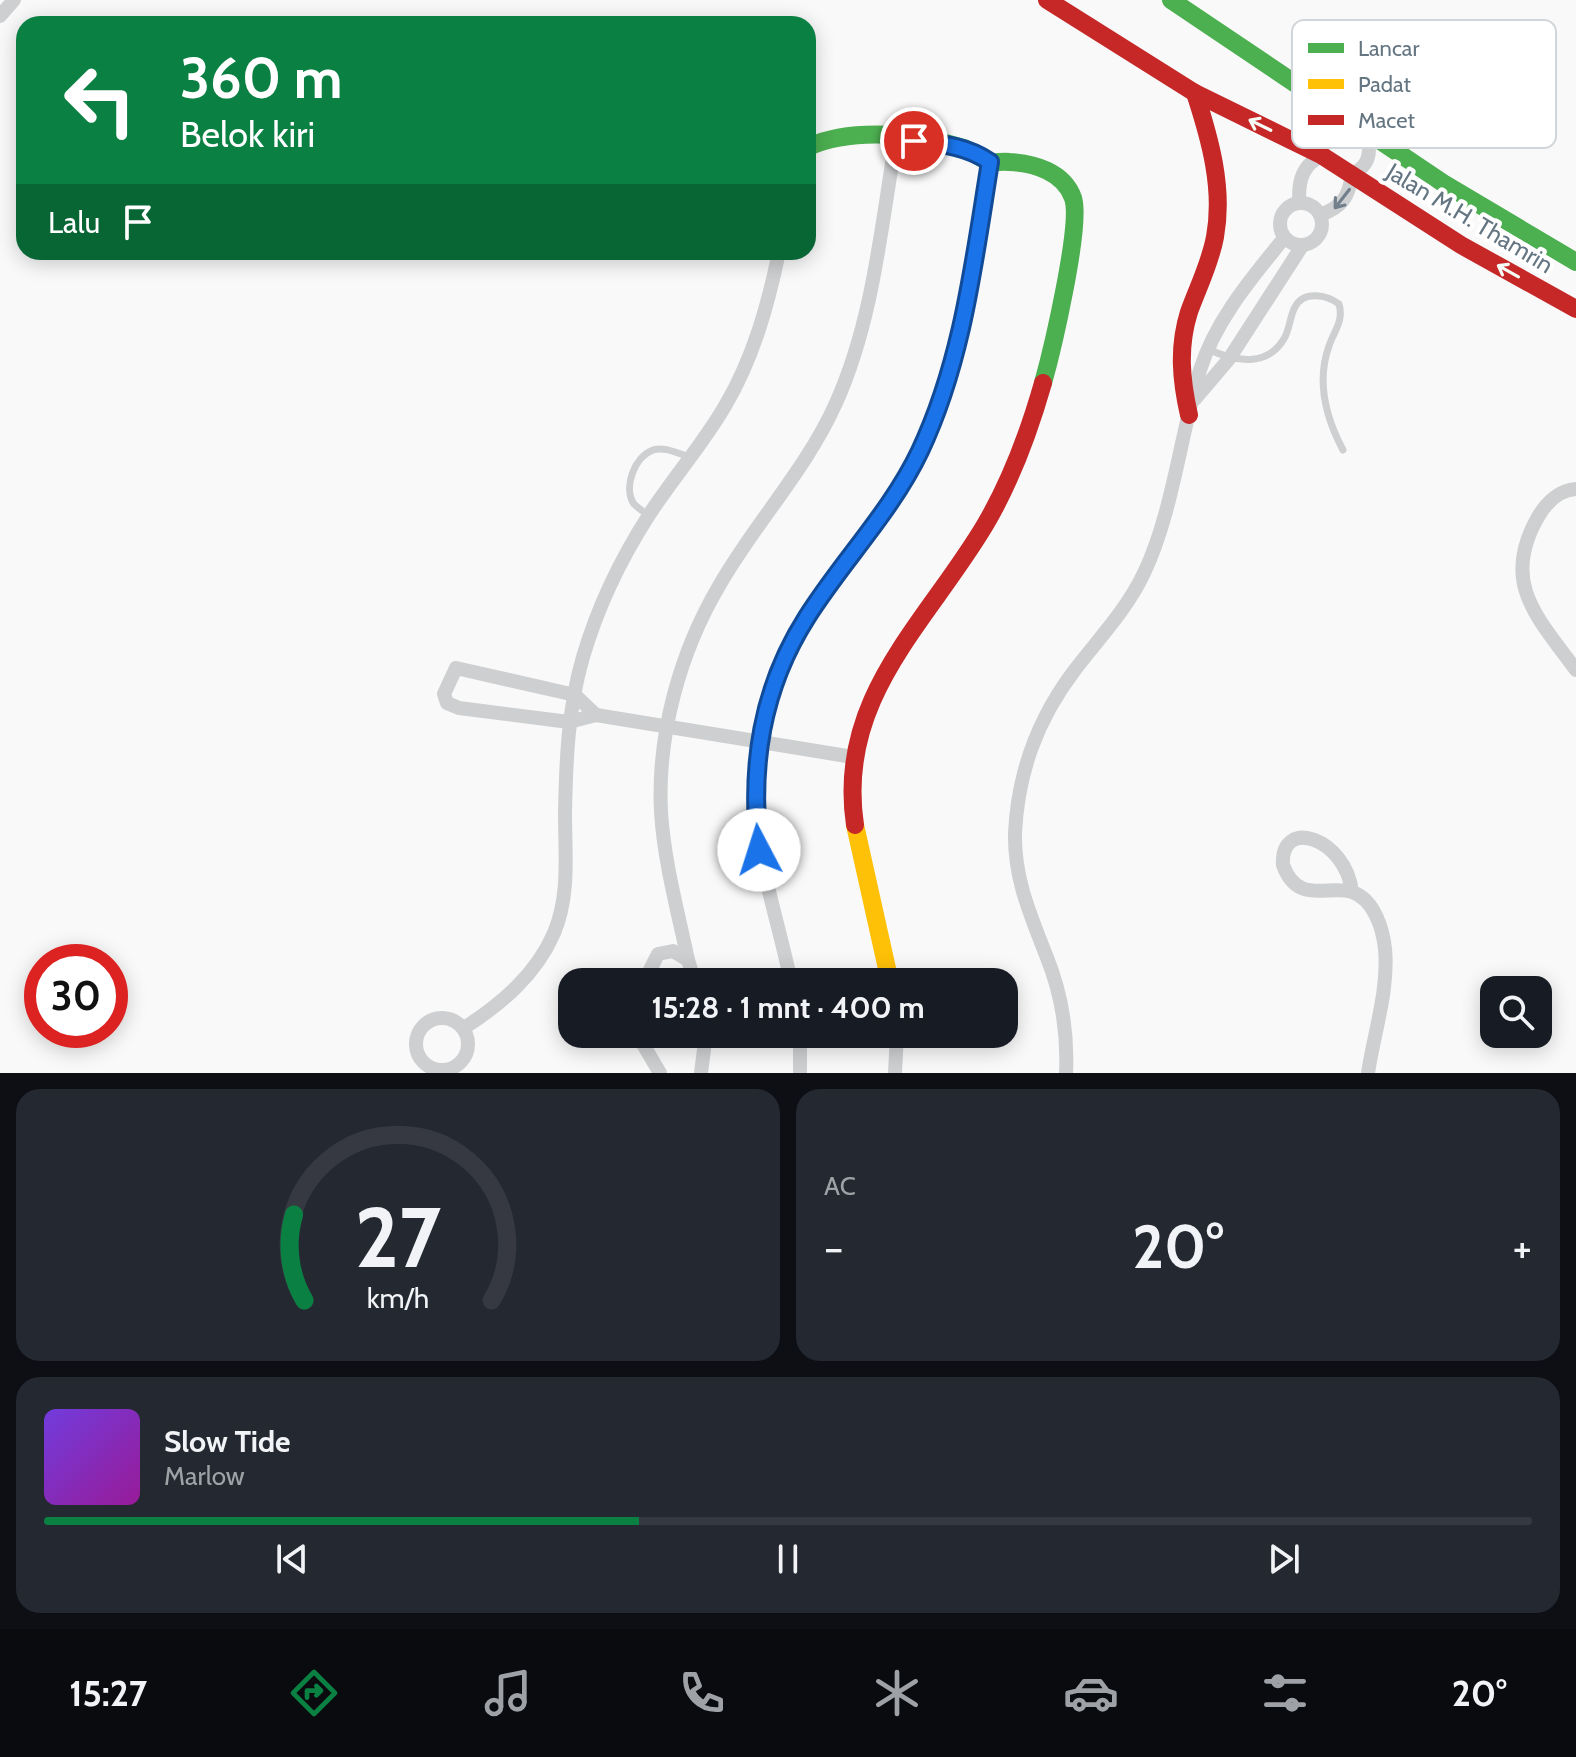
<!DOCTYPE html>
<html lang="id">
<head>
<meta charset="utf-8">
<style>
	body { margin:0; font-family:Cabin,sans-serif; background:#242831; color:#f1f3f6; height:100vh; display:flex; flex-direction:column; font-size:30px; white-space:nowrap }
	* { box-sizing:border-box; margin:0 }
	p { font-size:26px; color:#9ea1a6 }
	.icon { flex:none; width:44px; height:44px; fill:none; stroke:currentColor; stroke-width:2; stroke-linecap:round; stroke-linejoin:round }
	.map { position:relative; height:1073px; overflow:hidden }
	.panel { display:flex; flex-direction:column; gap:16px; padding:16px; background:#0d0f14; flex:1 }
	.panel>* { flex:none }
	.guide { position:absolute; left:16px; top:16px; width:800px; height:244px; border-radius:24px; box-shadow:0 4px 20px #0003; background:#0b8043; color:#fff; overflow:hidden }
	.buttons { position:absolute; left:1480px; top:976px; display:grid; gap:16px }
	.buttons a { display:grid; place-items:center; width:72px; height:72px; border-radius:16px; background:#171b24; box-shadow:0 4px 20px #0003; font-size:40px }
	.speed { position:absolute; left:24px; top:944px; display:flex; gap:16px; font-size:40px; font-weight:700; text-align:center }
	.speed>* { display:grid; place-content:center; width:104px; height:104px; border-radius:50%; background:#171b24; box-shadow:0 4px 20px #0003; line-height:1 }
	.speed .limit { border:12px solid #d22; background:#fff; color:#111 }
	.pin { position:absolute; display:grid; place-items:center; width:68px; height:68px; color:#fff; margin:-34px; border:4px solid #fff; border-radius:50%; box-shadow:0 2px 8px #0007 }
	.me { position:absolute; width:88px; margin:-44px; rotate:355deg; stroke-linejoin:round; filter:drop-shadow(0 0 6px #0008) }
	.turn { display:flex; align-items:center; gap:28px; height:168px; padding:0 32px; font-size:36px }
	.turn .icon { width:104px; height:104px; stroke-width:2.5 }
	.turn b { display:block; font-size:56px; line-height:68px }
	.then { display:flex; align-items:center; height:76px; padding:0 32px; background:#0003; gap:16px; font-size:30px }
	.big { font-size:60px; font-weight:800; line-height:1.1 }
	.panel .tile { flex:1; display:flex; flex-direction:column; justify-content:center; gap:12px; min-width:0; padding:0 28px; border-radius:24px; background:#242831 }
	.panel .dial { align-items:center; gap:0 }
	.dial svg { height:208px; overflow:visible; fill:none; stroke:#363941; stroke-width:7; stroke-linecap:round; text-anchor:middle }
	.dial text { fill:#f1f3f6; stroke:none }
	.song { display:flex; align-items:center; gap:24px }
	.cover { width:96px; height:96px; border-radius:12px; background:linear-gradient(135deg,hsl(260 70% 55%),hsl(300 70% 35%)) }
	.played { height:8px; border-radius:4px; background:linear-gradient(90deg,#0b8043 40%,#363941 40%) }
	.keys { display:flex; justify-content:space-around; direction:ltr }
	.heat { display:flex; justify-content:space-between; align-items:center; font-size:44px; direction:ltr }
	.panel .tiles { flex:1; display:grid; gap:16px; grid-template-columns:1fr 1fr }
	.tile:last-child { grid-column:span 2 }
	.trip { position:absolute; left:558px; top:968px; width:460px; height:80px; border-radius:24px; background:#171b24; box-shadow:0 4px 20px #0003; font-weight:800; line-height:80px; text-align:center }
	.tab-bar { display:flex; height:128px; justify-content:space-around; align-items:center; background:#090b0e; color:#9ea1a6 }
	.tab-bar .icon { width:56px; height:56px }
	.tab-bar .active { color:#0b8043 }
	.tab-bar b { font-size:36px; color:#f1f3f6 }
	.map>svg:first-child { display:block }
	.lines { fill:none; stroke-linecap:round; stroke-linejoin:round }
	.lane { stroke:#cecfd0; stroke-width:7 }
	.street { stroke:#cecfd0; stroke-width:14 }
	.fast { stroke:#4caf50; stroke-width:18 }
	.slow { stroke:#ffc107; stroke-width:18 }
	.jam { stroke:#c62828; stroke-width:18 }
	.oneway { stroke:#f6fbf6 }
	.oneway2 { stroke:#707f8b }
	.route-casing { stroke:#114b97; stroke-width:20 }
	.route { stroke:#1a73e8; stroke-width:14 }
	.labels { text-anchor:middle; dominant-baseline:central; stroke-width:8; stroke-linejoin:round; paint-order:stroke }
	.street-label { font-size:24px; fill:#657683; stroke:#fff }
	.key { fill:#fff; stroke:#d1d6da; stroke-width:2 }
	.key-label { font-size:22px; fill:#657683 }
</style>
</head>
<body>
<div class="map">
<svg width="1576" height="1073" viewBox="0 0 1576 1073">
	<rect width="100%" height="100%" fill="#f9f9f9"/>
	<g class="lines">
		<g class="lane">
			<path d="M 1208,349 C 1235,362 1268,368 1285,337 C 1290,327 1290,316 1295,307 C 1304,290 1327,295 1339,304 C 1344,321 1334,331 1329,346 C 1316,382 1326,418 1343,450"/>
			<path d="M 649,516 C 644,512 638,508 634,504 C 623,488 634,457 653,450 C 664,446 679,454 690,457"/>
		</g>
		<g class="street">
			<polyline points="0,16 14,0"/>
			<circle cx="1301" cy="224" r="21"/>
			<path d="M 1299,203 C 1299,189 1299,177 1308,166 C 1312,161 1319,158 1321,152 C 1328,135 1333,126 1352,122"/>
			<path d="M 1320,215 C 1342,207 1349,197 1352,174 C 1372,165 1370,150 1368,130"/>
			<polyline points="1195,399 1229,359 1302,246"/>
			<path d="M 1576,489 C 1559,490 1546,503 1538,517 C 1500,583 1538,618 1576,670"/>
			<polygon points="456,668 575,695 596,715 569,722 459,708 447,703 444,694"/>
			<polyline points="596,715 853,757"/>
			<path d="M 1352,892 C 1346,838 1280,816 1283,865 C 1298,906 1329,884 1352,892 C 1374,899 1383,929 1385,949 C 1389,989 1374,1033 1368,1073"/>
			<path d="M 688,960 C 678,912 664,861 661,812 C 657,735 680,652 719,586 C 755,523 806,470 836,403 C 873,321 881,227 896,139"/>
			<polyline points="644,982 658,954 673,951 688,960 695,982"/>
			<path d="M 791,982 C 782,939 769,896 760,852 C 743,772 763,682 808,615 C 846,560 892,511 921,450 C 963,359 974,260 990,162"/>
			<circle cx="442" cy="1044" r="26"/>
			<path d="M 464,1028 C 501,1004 536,975 554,933 C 570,895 565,854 565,813 C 566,761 568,708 583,657 C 598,606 620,560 649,515 C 673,478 703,444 725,406 C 753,359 768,305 779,252"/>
			<polyline points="637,1034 660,1073"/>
			<polyline points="800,1034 800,1073"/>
			<polyline points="701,1073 706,1034"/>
			<polyline points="895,1073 897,1034"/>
			<path d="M 1066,1073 C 1068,1033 1061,992 1046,955 C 1030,914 1014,878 1015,833 C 1018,772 1037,720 1074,671 C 1099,638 1126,611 1144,573 C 1172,515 1181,433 1200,370 C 1216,319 1252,278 1284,238"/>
		</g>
		<g class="fast">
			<polyline points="1171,0 1443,183 1576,262"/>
			<path d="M 808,147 C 853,127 918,134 964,148 C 973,151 982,160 990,162 C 995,163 1003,161 1009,162 C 1034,163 1064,172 1073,198 C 1082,224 1052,351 1043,383"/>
		</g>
		<polyline class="slow" points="855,825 890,982"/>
		<g class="jam">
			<polyline points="1047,0 1195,93 1321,155 1461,245 1576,309"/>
			<path d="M 1189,415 C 1181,380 1178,347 1189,312 C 1198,287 1210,264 1215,237 C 1224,188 1210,139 1195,93"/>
			<path d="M 855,825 C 836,698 926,624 985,525 C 1011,481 1029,432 1043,383"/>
		</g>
	</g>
	<defs><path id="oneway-shaft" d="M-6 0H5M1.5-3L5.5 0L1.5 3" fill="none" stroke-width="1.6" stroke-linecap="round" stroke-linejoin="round" transform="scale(2)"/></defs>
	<g class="oneway">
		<use href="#oneway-shaft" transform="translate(1260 125) rotate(-154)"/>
		<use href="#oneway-shaft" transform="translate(1508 271) rotate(-151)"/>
	</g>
	<use class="oneway2" href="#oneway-shaft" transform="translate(1342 199) rotate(128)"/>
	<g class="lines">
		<g class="route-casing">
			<path id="route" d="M 759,850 C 750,766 761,689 807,617 C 843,560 891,512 920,451 C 963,360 974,260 990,162 C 967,146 942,144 914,141"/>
		</g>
		<use href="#route" class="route"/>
	</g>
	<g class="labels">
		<g class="street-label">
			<text transform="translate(1470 218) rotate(31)">Jalan M.H. Thamrin</text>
		</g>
	</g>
	<rect x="1292" y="20" width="264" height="128" rx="12" class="key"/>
	<rect x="1308" y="43" width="36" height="10" fill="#4caf50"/>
	<rect x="1308" y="79" width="36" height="10" fill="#ffc107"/>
	<rect x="1308" y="115" width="36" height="10" fill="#c62828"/>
	<g class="key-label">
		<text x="1358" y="56">Lancar</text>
		<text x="1358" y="92">Padat</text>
		<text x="1358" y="128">Macet</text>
	</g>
</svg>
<div class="buttons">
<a><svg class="icon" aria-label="search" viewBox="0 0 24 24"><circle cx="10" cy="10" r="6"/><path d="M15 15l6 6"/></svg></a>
</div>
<div class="speed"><div class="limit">30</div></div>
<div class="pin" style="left:914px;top:141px;background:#d93025"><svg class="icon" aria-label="arrive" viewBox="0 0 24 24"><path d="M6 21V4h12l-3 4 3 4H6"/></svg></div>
<svg class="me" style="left:759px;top:850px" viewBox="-20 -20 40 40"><circle r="19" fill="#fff"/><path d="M0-13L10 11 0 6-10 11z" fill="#1a73e8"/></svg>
<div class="trip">15:28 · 1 mnt · 400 m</div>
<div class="guide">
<div class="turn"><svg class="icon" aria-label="left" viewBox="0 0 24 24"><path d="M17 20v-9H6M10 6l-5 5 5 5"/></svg><div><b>360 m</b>Belok kiri</div></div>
<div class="then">Lalu<svg class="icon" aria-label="arrive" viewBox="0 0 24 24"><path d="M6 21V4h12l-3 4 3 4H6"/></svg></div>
</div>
</div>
<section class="panel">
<div class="tiles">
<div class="tile dial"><svg viewBox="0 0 100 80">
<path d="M14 69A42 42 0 1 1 86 69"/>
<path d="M14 69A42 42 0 0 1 10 36" stroke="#0b8043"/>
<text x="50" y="56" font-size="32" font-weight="700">27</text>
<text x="50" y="72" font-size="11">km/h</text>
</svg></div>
<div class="tile"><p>AC</p>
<div class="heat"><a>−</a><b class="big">20°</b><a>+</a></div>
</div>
<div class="tile">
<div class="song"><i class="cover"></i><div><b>Slow Tide</b><p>Marlow</p></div></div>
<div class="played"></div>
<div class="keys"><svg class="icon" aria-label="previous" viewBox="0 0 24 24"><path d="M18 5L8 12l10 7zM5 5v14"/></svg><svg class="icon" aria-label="pause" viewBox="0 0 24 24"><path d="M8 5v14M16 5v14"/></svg><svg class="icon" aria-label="next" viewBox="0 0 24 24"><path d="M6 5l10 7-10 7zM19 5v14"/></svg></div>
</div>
</div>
</section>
<nav class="tab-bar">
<b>15:27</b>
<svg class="icon active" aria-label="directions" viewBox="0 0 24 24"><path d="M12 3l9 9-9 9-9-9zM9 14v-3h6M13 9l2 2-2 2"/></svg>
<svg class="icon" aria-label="music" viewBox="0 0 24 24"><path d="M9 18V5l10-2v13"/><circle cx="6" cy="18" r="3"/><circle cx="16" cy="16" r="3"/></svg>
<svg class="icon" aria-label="phone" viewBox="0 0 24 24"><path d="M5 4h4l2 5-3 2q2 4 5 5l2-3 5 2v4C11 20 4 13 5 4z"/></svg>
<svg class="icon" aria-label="climate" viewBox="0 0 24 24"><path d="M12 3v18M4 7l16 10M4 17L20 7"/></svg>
<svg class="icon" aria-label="car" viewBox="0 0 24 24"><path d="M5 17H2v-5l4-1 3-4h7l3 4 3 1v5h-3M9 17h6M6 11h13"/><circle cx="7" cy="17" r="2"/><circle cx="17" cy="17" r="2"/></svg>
<svg class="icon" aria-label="filters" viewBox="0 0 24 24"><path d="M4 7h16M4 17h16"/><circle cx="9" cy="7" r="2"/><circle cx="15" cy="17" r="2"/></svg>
<b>20°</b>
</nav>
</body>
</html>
